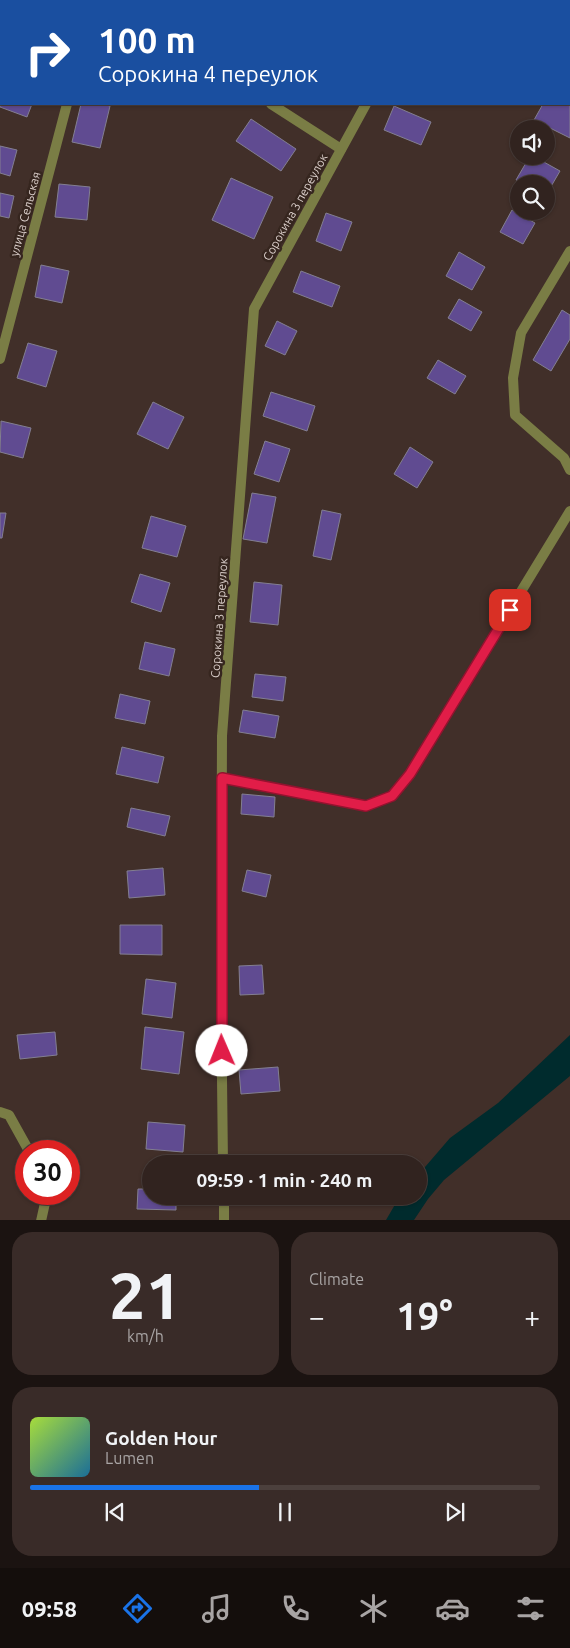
<!DOCTYPE html>
<html lang="en">
<head>
<meta charset="utf-8">
<style>
	body { margin:0; font-family:Ubuntu,sans-serif; background:#392b28; color:#f1f3f6; height:100vh; display:flex; flex-direction:column; font-size:19px; white-space:nowrap }
	* { box-sizing:border-box; margin:0 }
	p { font-size:16px; color:#a8a4a4 }
	.icon { flex:none; width:28px; height:28px; fill:none; stroke:currentColor; stroke-width:2; stroke-linecap:round; stroke-linejoin:round }
	.map { position:relative; height:1220px; overflow:hidden }
	.side { display:flex; flex-direction:column; gap:12px; padding:12px; background:#1b1311; flex:1 }
	.side>* { flex:none }
	.hud { position:absolute; left:0px; top:0px; width:570px; height:105px; box-shadow:0 1px 4px #0004,0 0 0 1px #4c403d; background:#1a4fa0; color:#fff; overflow:hidden }
	.fabs { position:absolute; left:510px; top:120px; display:grid; gap:10px }
	.fabs a { display:grid; place-items:center; width:45px; height:45px; border-radius:50%; background:#31231f; box-shadow:0 1px 4px #0004,0 0 0 1px #4c403d; font-size:25px }
	.speed { position:absolute; left:15px; top:1140px; display:flex; gap:10px; font-size:25px; font-weight:700; text-align:center }
	.speed>* { display:grid; place-content:center; width:65px; height:65px; border-radius:50%; background:#31231f; box-shadow:0 1px 4px #0004,0 0 0 1px #4c403d; line-height:1 }
	.speed .limit { border:8px solid #d22; background:#fff; color:#111 }
	.pin { position:absolute; display:grid; place-items:center; width:42px; height:42px; color:#fff; margin:-21px; border-radius:10px; box-shadow:0 2px 8px #0006 }
	.me { position:absolute; width:55px; margin:-28px; rotate:359deg; stroke-linejoin:round; filter:drop-shadow(0 0 4px #0008) }
	.turn { display:flex; align-items:center; gap:18px; height:105px; padding:0 15px; font-size:22px }
	.turn .icon { width:65px; height:65px; stroke-width:2.5 }
	.turn b { display:block; font-size:35px; line-height:42px }
	.big { font-size:38px; font-weight:700; line-height:1.1 }
	.side .widget { flex:1; display:flex; flex-direction:column; justify-content:center; gap:8px; min-width:0; padding:0 18px; border-radius:20px; background:#392b28 }
	.side .dial { align-items:center; gap:0 }
	.dial b { font-size:65px; line-height:1 }
	.song { display:flex; align-items:center; gap:15px }
	.cover { width:60px; height:60px; border-radius:8px; background:linear-gradient(135deg,hsl(80 70% 55%),hsl(200 70% 35%)) }
	.played { height:5px; border-radius:2px; background:linear-gradient(90deg,#1a73e8 45%,#4c403d 45%) }
	.keys { display:flex; justify-content:space-around; direction:ltr }
	.heat { display:flex; justify-content:space-between; align-items:center; font-size:28px; direction:ltr }
	.side .tiles { flex:1; display:grid; gap:12px; grid-template-columns:1fr 1fr }
	.widget:last-child { grid-column:span 2 }
	.trip { position:absolute; left:142px; top:1155px; width:285px; height:50px; border-radius:25px; background:#31231f; box-shadow:0 1px 4px #0004,0 0 0 1px #4c403d; font-weight:700; line-height:50px; text-align:center }
	.dock { display:flex; height:80px; justify-content:space-around; align-items:center; background:#140e0c; color:#a8a4a4 }
	.dock .icon { width:35px; height:35px }
	.dock .active { color:#1a73e8 }
	.dock b { font-size:22px; color:#f1f3f6 }
	.map>svg:first-child { display:block }
	.water { fill:#002b2d }
	.building { fill:#604b91; stroke:#837f91 }
	.lines { fill:none; stroke-linecap:round; stroke-linejoin:round }
	.service { stroke:#7a7d45; stroke-width:10 }
	.minor { stroke:#7a7d45; stroke-width:10 }
	.route-casing { stroke:#92132f; stroke-width:12 }
	.route { stroke:#e11d48; stroke-width:9 }
	.labels { text-anchor:middle; dominant-baseline:central; stroke-width:5; stroke-linejoin:round; paint-order:stroke }
	.street-label { font-size:12px; fill:#dbcfcb; stroke:#36261f }
</style>
</head>
<body>
<div class="map">
<svg width="570" height="1221" viewBox="0 0 570 1221">
	<rect width="100%" height="100%" fill="#412f29"/>
	<polygon class="water" points="570,1035 570,1076 444,1180 428,1199 414,1220 386,1220 400,1196 419,1196 419,1174 450,1138 498,1103"/>
	<g class="building">
		<polygon points="5,0 48,0 48,1"/>
		<polygon points="1,102 1,104 32,104 27,117 0,107"/>
		<polygon points="569,103 570,104 570,138 534,120 543,104"/>
		<polygon points="81,104 101,104 110,106 100,148 72,142"/>
		<polygon points="394,106 431,122 421,145 384,130"/>
		<polygon points="251,119 296,149 281,171 236,141"/>
		<polygon points="0,146 17,150 10,176 0,173"/>
		<polygon points="530,156 533,156 560,171 546,195 546,184 523,184 516,180"/>
		<polygon points="231,178 273,197 254,239 212,220"/>
		<polygon points="59,184 90,187 87,220 55,217"/>
		<polygon points="0,193 14,196 9,218 0,216"/>
		<polygon points="512,210 535,223 523,244 500,232"/>
		<polygon points="326,213 352,222 341,251 316,241"/>
		<polygon points="459,252 485,267 472,290 446,276"/>
		<polygon points="41,265 69,271 62,303 35,297"/>
		<polygon points="301,271 340,286 332,307 293,292"/>
		<polygon points="459,299 482,312 471,331 448,318"/>
		<polygon points="562,310 570,315 570,339 551,371 533,360"/>
		<polygon points="277,321 297,331 285,355 265,346"/>
		<polygon points="28,343 57,351 46,387 17,378"/>
		<polygon points="438,360 466,376 455,394 427,378"/>
		<polygon points="271,392 315,406 307,431 263,416"/>
		<polygon points="153,402 184,417 168,449 137,434"/>
		<polygon points="1,421 31,428 23,458 0,452"/>
		<polygon points="265,441 290,449 279,482 254,474"/>
		<polygon points="410,447 433,462 417,488 394,474"/>
		<polygon points="252,493 276,497 267,543 243,539"/>
		<polygon points="322,510 341,514 331,560 313,556"/>
		<polygon points="0,513 6,513 2,538 0,538"/>
		<polygon points="151,516 186,526 177,557 142,548"/>
		<polygon points="140,574 170,583 161,612 131,602"/>
		<polygon points="254,582 282,585 278,625 250,622"/>
		<polygon points="145,642 175,649 169,676 139,669"/>
		<polygon points="255,674 286,677 283,701 252,697"/>
		<polygon points="120,694 150,701 145,724 115,718"/>
		<polygon points="243,710 279,716 275,738 239,732"/>
		<polygon points="122,747 164,757 158,783 116,774"/>
		<polygon points="242,794 275,797 274,817 241,814"/>
		<polygon points="131,808 170,816 165,836 127,827"/>
		<polygon points="163,868 165,895 129,898 127,871"/>
		<polygon points="247,870 271,875 266,897 242,891"/>
		<polygon points="120,925 162,925 162,955 120,954"/>
		<polygon points="262,965 264,994 240,995 239,966"/>
		<polygon points="146,979 176,983 172,1018 142,1014"/>
		<polygon points="145,1027 184,1032 179,1074 141,1069"/>
		<polygon points="55,1032 57,1055 20,1059 17,1035"/>
		<polygon points="278,1067 280,1091 241,1094 239,1070"/>
		<polygon points="148,1122 185,1125 183,1152 146,1149"/>
		<polygon points="138,1189 151,1189 151,1196 176,1196 176,1210 137,1209"/>
	</g>
	<g class="lines">
		<g class="service">
			<polyline points="0,1112 9,1115 29,1151"/>
			<polyline points="41,1221 47,1194"/>
		</g>
		<g class="minor">
			<polyline points="119,0 121,1"/>
			<polyline points="94,1 95,0"/>
			<polyline points="292,1 292,0"/>
			<polyline points="423,1 424,0"/>
			<polyline points="271,104 341,149"/>
			<polyline points="570,251 521,333 513,378 515,415 564,458 570,470"/>
			<polyline points="0,359 67,104"/>
			<polyline points="222,778 366,806 392,796 410,774 570,511"/>
			<polyline points="223,1164 221,994 222,736 254,309 366,104"/>
			<polyline points="224,1196 224,1221"/>
		</g>
	</g>
	<g class="lines">
		<g class="route-casing">
			<polyline id="route" points="222,1051 222,778 366,806 392,796 410,774 510,610"/>
		</g>
		<use href="#route" class="route"/>
	</g>
	<g class="labels">
		<g class="street-label">
			<text transform="translate(295 207) rotate(-61)">Сорокина 3 переулок</text>
			<text transform="translate(25 214) rotate(-75)">улица Сельская</text>
			<text transform="translate(219 618) rotate(-86)">Сорокина 3 переулок</text>
		</g>
	</g>
</svg>
<div class="fabs">
<a><svg class="icon" aria-label="sound" viewBox="0 0 24 24"><path d="M4 9h4l5-4v14l-5-4H4zM17 9q2 3 0 6"/></svg></a>
<a><svg class="icon" aria-label="search" viewBox="0 0 24 24"><circle cx="10" cy="10" r="6"/><path d="M15 15l6 6"/></svg></a>
</div>
<div class="speed"><div class="limit">30</div></div>
<div class="pin" style="left:510px;top:610px;background:#d93025"><svg class="icon" aria-label="arrive" viewBox="0 0 24 24"><path d="M6 21V4h12l-3 4 3 4H6"/></svg></div>
<svg class="me" style="left:222px;top:1051px" viewBox="-20 -20 40 40"><circle r="19" fill="#fff"/><path d="M0-13L10 11 0 6-10 11z" fill="#e11d48"/></svg>
<div class="trip">09:59 · 1 min · 240 m</div>
<div class="hud">
<div class="turn"><svg class="icon" aria-label="right" viewBox="0 0 24 24"><path d="M7 20v-9h11M14 6l5 5-5 5"/></svg><div><b>100 m</b>Сорокина 4 переулок</div></div>
</div>
</div>
<section class="side">
<div class="tiles">
<div class="widget dial"><b>21</b><p>km/h</p></div>
<div class="widget"><p>Climate</p>
<div class="heat"><a>−</a><b class="big">19°</b><a>+</a></div>
</div>
<div class="widget">
<div class="song"><i class="cover"></i><div><b>Golden Hour</b><p>Lumen</p></div></div>
<div class="played"></div>
<div class="keys"><svg class="icon" aria-label="previous" viewBox="0 0 24 24"><path d="M18 5L8 12l10 7zM5 5v14"/></svg><svg class="icon" aria-label="pause" viewBox="0 0 24 24"><path d="M8 5v14M16 5v14"/></svg><svg class="icon" aria-label="next" viewBox="0 0 24 24"><path d="M6 5l10 7-10 7zM19 5v14"/></svg></div>
</div>
</div>
</section>
<nav class="dock">
<b>09:58</b>
<svg class="icon active" aria-label="directions" viewBox="0 0 24 24"><path d="M12 3l9 9-9 9-9-9zM9 14v-3h6M13 9l2 2-2 2"/></svg>
<svg class="icon" aria-label="music" viewBox="0 0 24 24"><path d="M9 18V5l10-2v13"/><circle cx="6" cy="18" r="3"/><circle cx="16" cy="16" r="3"/></svg>
<svg class="icon" aria-label="phone" viewBox="0 0 24 24"><path d="M5 4h4l2 5-3 2q2 4 5 5l2-3 5 2v4C11 20 4 13 5 4z"/></svg>
<svg class="icon" aria-label="climate" viewBox="0 0 24 24"><path d="M12 3v18M4 7l16 10M4 17L20 7"/></svg>
<svg class="icon" aria-label="car" viewBox="0 0 24 24"><path d="M5 17H2v-5l4-1 3-4h7l3 4 3 1v5h-3M9 17h6M6 11h13"/><circle cx="7" cy="17" r="2"/><circle cx="17" cy="17" r="2"/></svg>
<svg class="icon" aria-label="filters" viewBox="0 0 24 24"><path d="M4 7h16M4 17h16"/><circle cx="9" cy="7" r="2"/><circle cx="15" cy="17" r="2"/></svg>
</nav>
</body>
</html>
